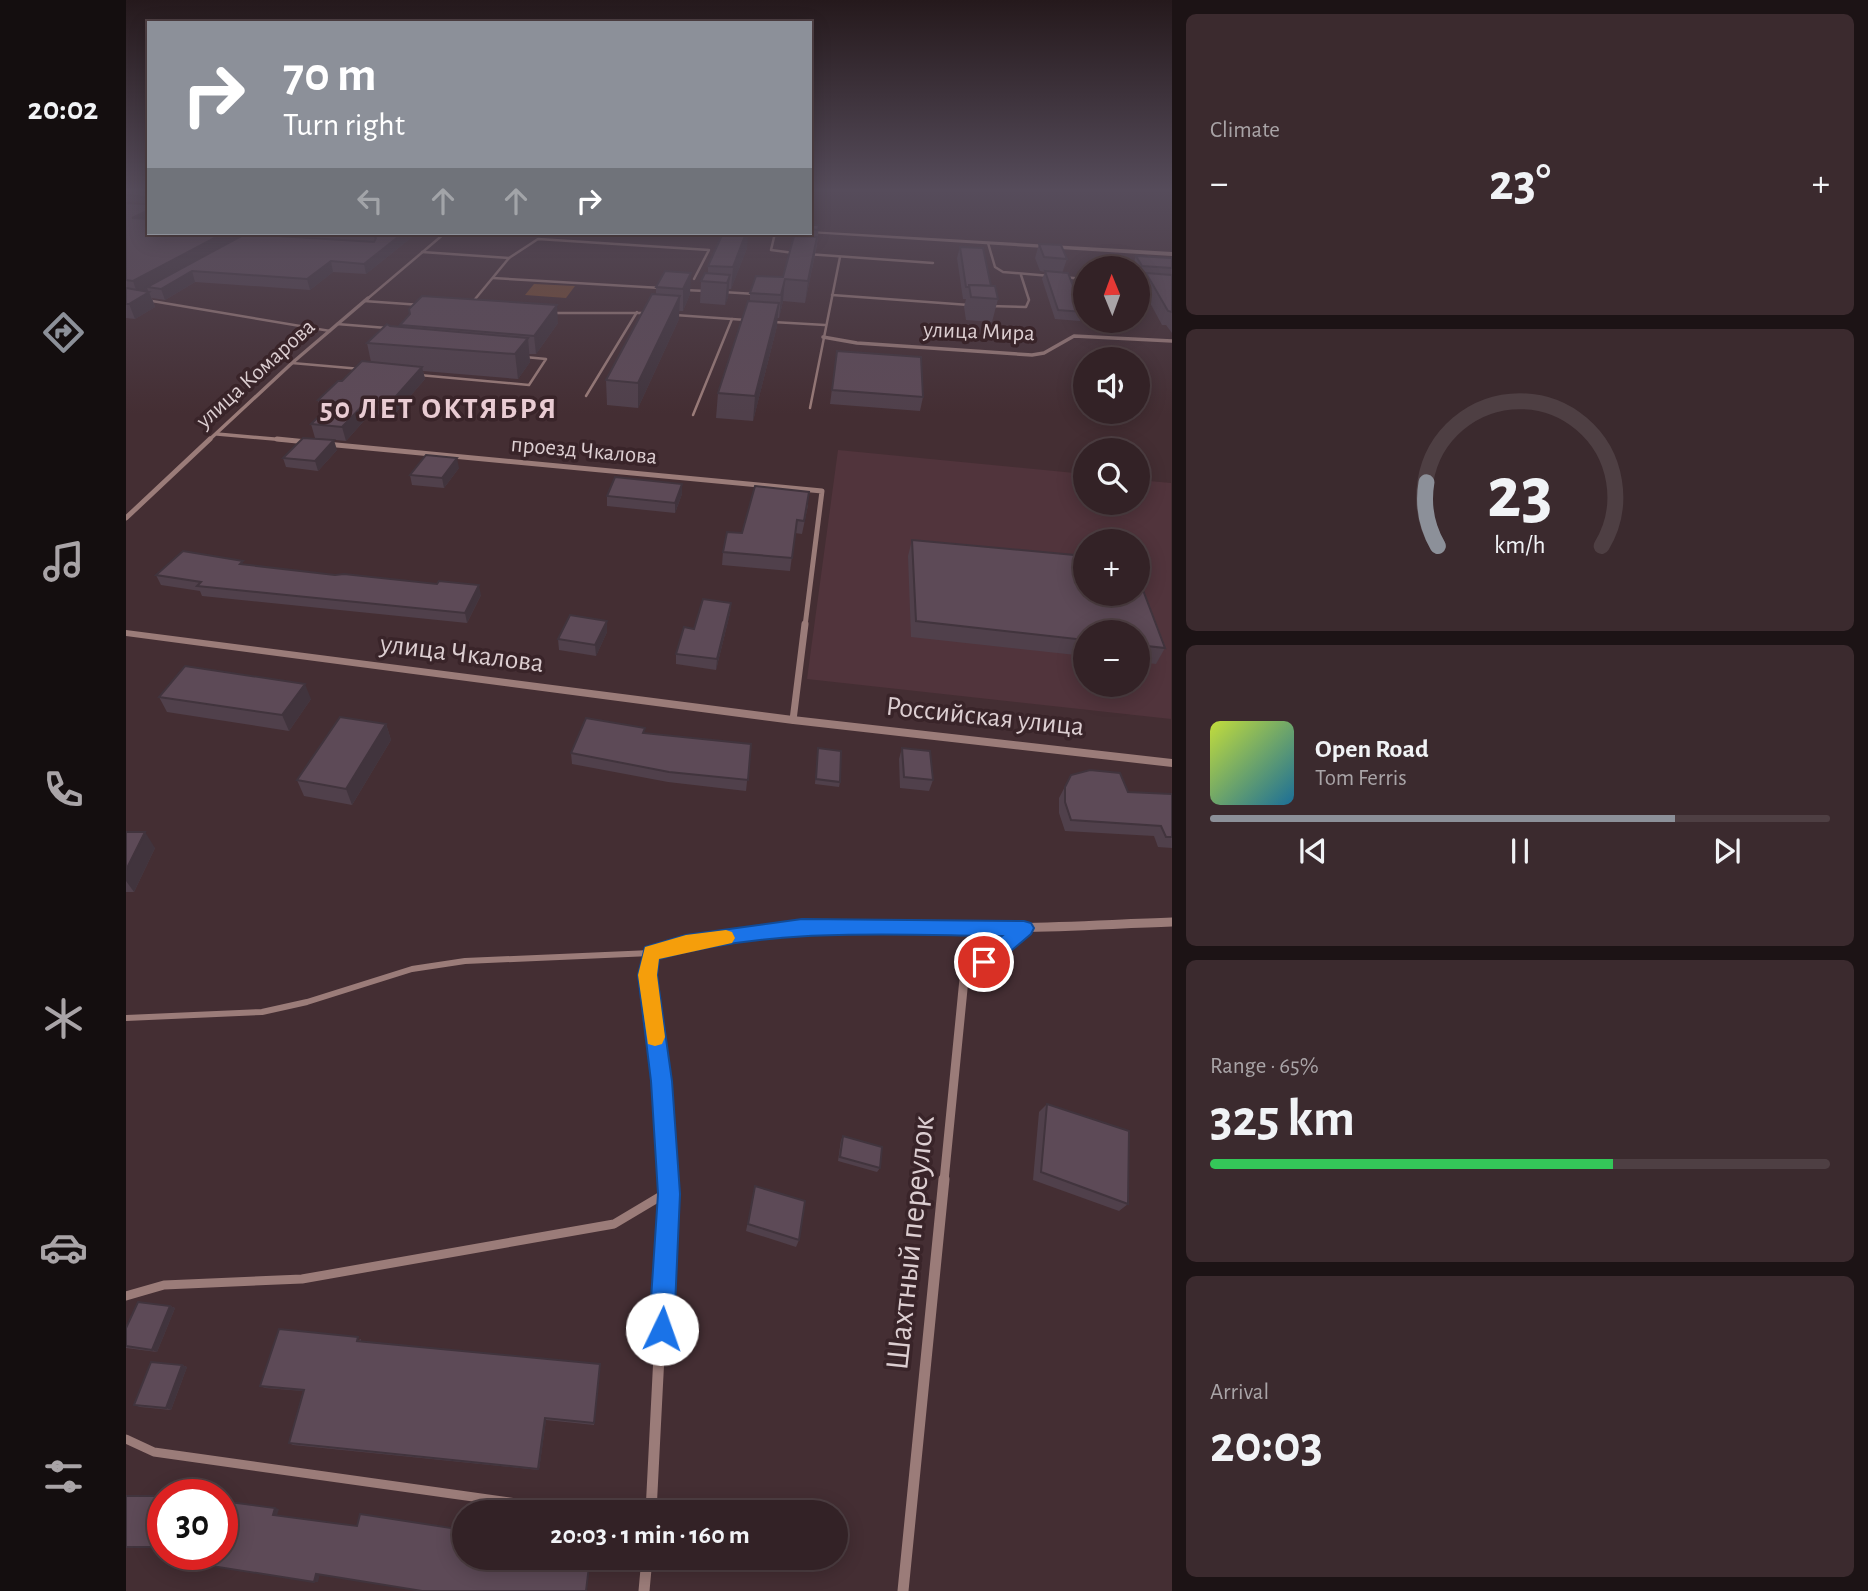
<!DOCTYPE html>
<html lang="en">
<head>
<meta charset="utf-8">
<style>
	body { margin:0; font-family:"Alegreya Sans",sans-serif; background:#3b2a2e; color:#f1f3f6; height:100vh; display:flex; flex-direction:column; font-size:26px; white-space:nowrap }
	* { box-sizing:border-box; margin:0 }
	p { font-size:23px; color:#a9a4a7 }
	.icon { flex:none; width:38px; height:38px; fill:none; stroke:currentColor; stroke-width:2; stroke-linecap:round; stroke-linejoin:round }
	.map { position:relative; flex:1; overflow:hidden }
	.drawer { display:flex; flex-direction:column; gap:14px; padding:14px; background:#1c1315; width:696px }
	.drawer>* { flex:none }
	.top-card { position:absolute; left:21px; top:21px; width:665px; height:214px; border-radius:0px; box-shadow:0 4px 18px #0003,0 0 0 2px #4e3f43; background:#8c9099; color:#fff; overflow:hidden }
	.needle { width:46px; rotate:359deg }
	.buttons { position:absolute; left:947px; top:256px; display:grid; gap:14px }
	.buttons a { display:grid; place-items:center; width:77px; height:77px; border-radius:50%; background:#332226; box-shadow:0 4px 18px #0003,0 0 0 2px #4e3f43; font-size:35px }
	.speed { position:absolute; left:21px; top:1479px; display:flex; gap:14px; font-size:35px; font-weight:700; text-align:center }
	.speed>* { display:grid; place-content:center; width:91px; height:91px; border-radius:50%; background:#332226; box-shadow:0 4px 18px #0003,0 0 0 2px #4e3f43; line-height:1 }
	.speed .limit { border:10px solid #d22; background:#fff; color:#111 }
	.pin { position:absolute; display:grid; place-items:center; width:60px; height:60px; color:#fff; margin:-30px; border:4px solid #fff; border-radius:50%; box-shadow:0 2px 7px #0007 }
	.me { position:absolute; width:77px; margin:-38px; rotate:3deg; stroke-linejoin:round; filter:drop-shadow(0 0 5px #0008) }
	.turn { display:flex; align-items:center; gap:24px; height:147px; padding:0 21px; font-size:32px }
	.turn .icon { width:91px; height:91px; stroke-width:2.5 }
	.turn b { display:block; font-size:49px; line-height:60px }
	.lanes { display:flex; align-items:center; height:66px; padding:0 21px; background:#0003; justify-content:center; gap:35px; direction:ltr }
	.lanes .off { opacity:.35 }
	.big { font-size:52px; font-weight:700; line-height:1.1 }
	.drawer .widget { flex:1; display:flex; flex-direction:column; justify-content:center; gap:10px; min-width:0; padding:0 24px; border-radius:10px; background:#3b2a2e }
	.drawer .dial { align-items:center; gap:0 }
	.dial svg { height:182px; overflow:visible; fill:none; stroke:#4e3f43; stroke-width:7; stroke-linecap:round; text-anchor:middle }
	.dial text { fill:#f1f3f6; stroke:none }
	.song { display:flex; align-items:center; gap:21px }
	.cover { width:84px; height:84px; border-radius:10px; background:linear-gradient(135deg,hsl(70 70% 55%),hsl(200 70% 35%)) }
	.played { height:7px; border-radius:4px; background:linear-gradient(90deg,#8c9099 75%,#4e3f43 75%) }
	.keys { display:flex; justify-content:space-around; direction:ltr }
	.heat { display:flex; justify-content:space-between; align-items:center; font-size:38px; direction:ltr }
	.charge { height:10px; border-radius:5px; background:linear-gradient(90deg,#34c759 65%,#4e3f43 0) }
	.trip { position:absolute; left:326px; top:1500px; width:396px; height:70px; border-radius:35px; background:#332226; box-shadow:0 4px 18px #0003,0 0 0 2px #4e3f43; font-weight:700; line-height:70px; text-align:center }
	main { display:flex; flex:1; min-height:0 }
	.dock { display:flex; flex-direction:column; width:126px; justify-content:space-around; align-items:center; background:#140e0f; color:#a9a4a7 }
	.dock .icon { width:49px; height:49px }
	.dock .current { color:#8c9099 }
	.dock b { font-size:32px; color:#f1f3f6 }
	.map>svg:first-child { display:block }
	.built { fill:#51343c; fill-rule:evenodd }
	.green { fill:#784b30 }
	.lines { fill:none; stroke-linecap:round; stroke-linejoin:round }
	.service-far2 { stroke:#9b7c79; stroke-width:2.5 }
	.service-far1 { stroke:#9b7c79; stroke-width:6 }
	.service { stroke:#9b7c79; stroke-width:9 }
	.minor-far5 { stroke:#9b7c79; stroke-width:2.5 }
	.minor-far4 { stroke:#9b7c79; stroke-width:3.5 }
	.minor-far3 { stroke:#9b7c79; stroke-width:5 }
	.minor-far2 { stroke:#9b7c79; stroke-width:7 }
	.minor-far1 { stroke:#9b7c79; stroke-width:9 }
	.minor { stroke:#9b7c79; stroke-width:11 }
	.tertiary { fill:#9b7c79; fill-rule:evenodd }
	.wall { fill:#50404b }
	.shaded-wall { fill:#41343d }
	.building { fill:#5d4a57; stroke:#41343d; stroke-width:2 }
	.route { fill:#1a73e8; stroke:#114b97; stroke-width:2 }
	.slow { fill:#f59e0b }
	.labels { text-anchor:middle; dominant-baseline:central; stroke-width:7; stroke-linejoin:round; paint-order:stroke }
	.far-street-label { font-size:23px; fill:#dcced1; stroke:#392429 }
	.street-label { font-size:28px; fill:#dcced1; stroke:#392429 }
	.far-district-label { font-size:30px; font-weight:bold; letter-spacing:2px; fill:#e9ccd3; stroke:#392429 }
	.near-street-label { font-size:33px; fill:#dcced1; stroke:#392429 }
</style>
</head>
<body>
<main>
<nav class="dock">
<b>20:02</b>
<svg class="icon current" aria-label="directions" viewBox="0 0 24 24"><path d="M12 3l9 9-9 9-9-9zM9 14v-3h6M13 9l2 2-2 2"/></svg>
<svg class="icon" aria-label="music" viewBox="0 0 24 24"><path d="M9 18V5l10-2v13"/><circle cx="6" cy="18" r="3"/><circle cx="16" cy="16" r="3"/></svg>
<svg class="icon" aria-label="phone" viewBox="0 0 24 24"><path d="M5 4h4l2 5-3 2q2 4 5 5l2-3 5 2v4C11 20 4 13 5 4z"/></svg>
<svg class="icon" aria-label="climate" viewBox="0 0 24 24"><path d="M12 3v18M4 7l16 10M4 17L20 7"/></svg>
<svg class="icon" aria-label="car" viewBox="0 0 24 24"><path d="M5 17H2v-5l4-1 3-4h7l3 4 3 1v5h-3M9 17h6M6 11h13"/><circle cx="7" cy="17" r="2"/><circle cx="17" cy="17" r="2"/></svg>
<svg class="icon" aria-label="filters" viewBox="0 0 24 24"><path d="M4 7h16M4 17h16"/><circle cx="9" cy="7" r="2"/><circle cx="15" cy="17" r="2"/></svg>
</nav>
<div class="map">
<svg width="1046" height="1591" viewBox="0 0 1046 1591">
	<rect width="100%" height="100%" fill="#442e33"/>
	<path class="built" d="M 712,450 L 959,474 L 959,502 L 1012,502 L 1012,480 L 1045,483 L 1045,719 L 681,679 ZM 959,541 L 1012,541 L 1012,593 L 959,593 ZM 959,632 L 1012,632 L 1012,684 L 959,684 Z"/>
	<polygon class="green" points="408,284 449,286 440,298 399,295"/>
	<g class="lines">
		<g class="service-far2">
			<polyline points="649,233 645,250 668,253"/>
			<polyline points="296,252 383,258 412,239 583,250 568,279"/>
			<polyline points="681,254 807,263"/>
			<polyline points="367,278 535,288"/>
			<polyline points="558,290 580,291"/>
			<polyline points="597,292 629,294"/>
			<polyline points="706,295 843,305"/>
			<polyline points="20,300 204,331"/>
			<polyline points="238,301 295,305"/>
			<polyline points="345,304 383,258"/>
			<polyline points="863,306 900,307 903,300 895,275"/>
			<polyline points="427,313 522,313"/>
			<polyline points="549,315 620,320"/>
			<polyline points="647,322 699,325"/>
			<polyline points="211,324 261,328"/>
			<polyline points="166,363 235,369"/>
			<polyline points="293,375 403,385 420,359 399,357"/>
			<polyline points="460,396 511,312"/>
			<polyline points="684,408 714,257"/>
			<polyline points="567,415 606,319"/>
		</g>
		<polyline class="service-far1" points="0,1018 136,1012 181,1002 286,969 339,961 525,953"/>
		<g class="service">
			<polyline points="0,1296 38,1285 176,1279 488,1224 540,1193"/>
			<polyline points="0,1439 28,1452 454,1512"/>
		</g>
		<g class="minor-far5">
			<polyline points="862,243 869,267 877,272 959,279"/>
			<polyline points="240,300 319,233"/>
		</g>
		<g class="minor-far4">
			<polyline points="697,337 731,343 906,355 918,353 948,336 1046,341"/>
			<polyline points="91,434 171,441"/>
			<polyline points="82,441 166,363 242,298"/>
		</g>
		<g class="minor-far3">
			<polyline points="151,439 181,442"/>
			<polyline points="200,444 696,491 679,626"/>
			<polyline points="0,518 84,439"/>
		</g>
		<polyline class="minor-far2" points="667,720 679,624"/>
		<g class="minor-far1">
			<path d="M 542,1181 L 535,1081 L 521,975 L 525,953 C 636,921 750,927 864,928 C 925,928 986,924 1046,922"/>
			<polyline points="818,1181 838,979 898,928"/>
		</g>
		<g class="minor">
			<polyline points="525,1512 542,1179"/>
			<polyline points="518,1591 521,1558"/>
			<polyline points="777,1591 818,1179"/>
		</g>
		<g class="tertiary">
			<polygon points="4,191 23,191 23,193 6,192"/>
			<polygon points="684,231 1046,252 1046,256 682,233"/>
			<polygon points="0,630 667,716 1046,759 1046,767 667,724 0,636"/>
		</g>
	</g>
	<g class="wall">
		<polygon points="0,191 23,192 23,233 116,233 116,236 134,235 134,233 291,233 240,274 207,272 184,290 69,282 39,300 26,298 29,307 9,319 0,318"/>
		<polygon points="684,225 693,225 691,245 679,303 657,301 653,318 651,318 651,326 627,421 590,418 592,393 624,301 624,293 657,277 669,233 684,233"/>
		<polygon points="913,244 941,259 936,273 957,312 954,321 929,319 916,279 919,272 914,271 909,258"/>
		<polygon points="834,247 865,286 872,299 866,322 840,320 838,307 840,299 837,299 831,258"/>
		<polygon points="621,248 605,289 603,289 602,297 599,305 574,303 575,281 582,274 582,266"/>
		<polygon points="1010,256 1046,258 1046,333 1040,325 1036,325 1015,286 1018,279 1012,278 1012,268 1006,268"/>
		<polygon points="539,271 564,294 557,311 553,311 553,319 512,408 481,405 480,380 530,295 530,287"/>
		<polygon points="432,323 410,354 403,354 404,362 392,379 297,371 299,379 267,416 244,414 220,441 189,438 185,424 196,414 195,413 192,400 216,381 245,362 241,343 264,326 274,327 274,325"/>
		<polygon points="711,351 797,397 794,411 704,404"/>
		<polygon points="211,450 192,471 160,467 157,458"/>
		<polygon points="333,468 318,488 286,485 284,475"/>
		<polygon points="556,494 549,513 481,506 481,496"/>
		<polygon points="682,505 676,534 669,533 664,571 596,565 597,552 616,533"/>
		<polygon points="786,540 959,556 959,593 1012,593 1012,577 1039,648 1030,664 1012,662 1012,632 959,632 959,656 785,637 782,556"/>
		<polygon points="119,564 355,595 341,623 76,596 74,591 35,585 30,575"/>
		<polygon points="605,603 604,613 590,670 550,664 550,654 568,629"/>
		<polygon points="481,621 481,632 470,656 433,650 432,639"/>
		<polygon points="33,697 185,699 163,731 41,712"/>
		<polygon points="260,724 265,740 226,805 178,796 171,780"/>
		<polygon points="519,733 625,744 620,791 542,782 446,764 445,753"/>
		<polygon points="692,748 714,782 713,787 689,784"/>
		<polygon points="776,748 807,780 803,791 774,788 773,759"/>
		<polygon points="945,775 1002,792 1046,794 1046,848 1032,847 1028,836 939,831 933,813 933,798"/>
		<polygon points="0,832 29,848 8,892 0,892"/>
		<polygon points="921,1104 1002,1204 993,1211 907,1180 913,1112"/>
		<polygon points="717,1136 754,1168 751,1172 712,1161 715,1140"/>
		<polygon points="629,1186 673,1240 670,1247 620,1231"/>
		<polygon points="44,1306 49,1308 31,1352 0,1348 0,1328"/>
		<polygon points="235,1339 235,1341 474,1364 468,1425 420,1420 413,1470 167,1445 163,1443 177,1391 139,1388 134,1386"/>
		<polygon points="56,1365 61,1367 45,1410 14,1407 8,1405"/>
	</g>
	<g class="shaded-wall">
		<polygon points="23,210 23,225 6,218"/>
		<polygon points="98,233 116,233 117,238 21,287 22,291 12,296 7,281"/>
		<polygon points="277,233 291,233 240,274 238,264"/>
		<polygon points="620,233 622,233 621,248 605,289 607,267"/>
		<polygon points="691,237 688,258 679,303 682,281"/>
		<polygon points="205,261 207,272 184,290 181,279"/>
		<polygon points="66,271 69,282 39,300 35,289"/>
		<polygon points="565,273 564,294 557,311 557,289"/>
		<polygon points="604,275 602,297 599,305 601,283"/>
		<polygon points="659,279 657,301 653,318 655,295"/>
		<polygon points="23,292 29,307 9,319 3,304"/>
		<polygon points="554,296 553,319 512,408 512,383"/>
		<polygon points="653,303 651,326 627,421 629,396"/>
		<polygon points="431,305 432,323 410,354 408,336"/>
		<polygon points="402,338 404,362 392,379 389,354"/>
		<polygon points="296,367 299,379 267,416 264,403"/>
		<polygon points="241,401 244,414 220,441 216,427"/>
		<polygon points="208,440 211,450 192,471 189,461"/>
		<polygon points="331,458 333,468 318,488 316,478"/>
		<polygon points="556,484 556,494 549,513 549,503"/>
		<polygon points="353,585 355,595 341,623 339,613"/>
		<polygon points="605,603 604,613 590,670 591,659"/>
		<polygon points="481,621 481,632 470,656 469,645"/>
		<polygon points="179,684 185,699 163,731 156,715"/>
		<polygon points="260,724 265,740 226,805 220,789"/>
		<polygon points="19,832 29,848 8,892 0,881 0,870"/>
		<polygon points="44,1306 49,1308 31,1352 26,1350"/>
		<polygon points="56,1365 61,1367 45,1410 40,1408"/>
		<polygon points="419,1418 420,1420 413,1470 412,1469"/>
		<polygon points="37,1507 37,1528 31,1547 25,1547"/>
		<polygon points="149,1508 153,1509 151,1515 147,1515"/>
		<polygon points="190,1574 194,1574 192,1582 188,1582"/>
	</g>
	<g class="building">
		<polygon points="0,191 23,192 23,210 6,218 23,219 23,233 98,233 7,281 0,280 0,203 18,204 22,201 19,197 0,195"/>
		<polygon points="684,225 693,225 692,230 684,229"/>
		<polygon points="213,233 277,233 238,264 205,261 181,279 66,271 35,289 21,287 119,234 248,242 250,238 246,235"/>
		<polygon points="597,233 620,233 607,267 582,266"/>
		<polygon points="668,236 691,237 682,281 659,279 655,295 624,293 630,276 657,277"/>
		<polygon points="913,244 935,245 941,259 918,257"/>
		<polygon points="834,247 857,248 865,286 843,285 843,287 840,287"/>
		<polygon points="1010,256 1046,258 1046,268 1016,266"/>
		<polygon points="539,271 565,273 557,289 530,287"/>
		<polygon points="919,271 942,273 957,312 932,310"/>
		<polygon points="579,273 604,275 601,283 575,281"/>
		<polygon points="1020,273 1046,275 1046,312 1042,311"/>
		<polygon points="843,285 869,286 872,299 845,297"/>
		<polygon points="0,288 23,292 3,304 0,304"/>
		<polygon points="526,294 554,296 512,383 480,380"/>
		<polygon points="296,296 431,305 408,336 274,325 284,314 283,309"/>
		<polygon points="622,301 653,303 629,396 592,393"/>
		<polygon points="261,324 264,326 402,338 389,354 241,343"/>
		<polygon points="711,351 795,357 797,397 706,390"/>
		<polygon points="236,361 296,367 264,403 241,401 216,427 185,424 208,402 192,400 212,381 216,381"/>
		<polygon points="177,438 208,440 189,461 157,458"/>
		<polygon points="300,455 331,458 316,478 284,475"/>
		<polygon points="489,477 556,484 549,503 481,496"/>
		<polygon points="629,486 683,492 678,521 671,520 666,558 597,552 601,532 616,533"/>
		<polygon points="786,540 959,556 959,593 1012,593 1012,577 1039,648 1012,645 1012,632 959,632 959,640 790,621"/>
		<polygon points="57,551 117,561 114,564 209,575 218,574 311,584 313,581 353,585 339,613 71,586 75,582 30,575"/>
		<polygon points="577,599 605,603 591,659 550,654 558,627 568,629"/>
		<polygon points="444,615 481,621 469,645 432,639"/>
		<polygon points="59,666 179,684 156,715 33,697"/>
		<polygon points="214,717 260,724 220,789 171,780"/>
		<polygon points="460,718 519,728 517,733 625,744 622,780 543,772 445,753"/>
		<polygon points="692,748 715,751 714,782 690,779"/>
		<polygon points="776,748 804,751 807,780 778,777"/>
		<polygon points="964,770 994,773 1002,792 1046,794 1046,837 1040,837 1035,826 945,820 939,802 939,787 945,775"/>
		<polygon points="0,832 19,832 0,870"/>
		<polygon points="921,1104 1003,1131 1002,1204 915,1172"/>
		<polygon points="717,1136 756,1147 754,1168 714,1157"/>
		<polygon points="629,1186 679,1201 673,1240 622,1224"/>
		<polygon points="12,1302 44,1306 26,1350 0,1346 0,1328"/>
		<polygon points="153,1329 232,1337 231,1341 474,1364 468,1423 419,1418 412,1469 163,1443 178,1390 134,1386"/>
		<polygon points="25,1362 56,1365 40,1408 8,1405"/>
		<polygon points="0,1496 37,1496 37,1507 25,1547 0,1547"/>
		<polygon points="96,1501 149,1508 147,1515 231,1526 234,1514 338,1530 338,1558 464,1558 460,1591 296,1591 190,1574 188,1582 73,1564 77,1554 96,1554"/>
	</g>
	<linearGradient id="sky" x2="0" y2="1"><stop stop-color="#25191c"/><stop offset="0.46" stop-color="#564c5b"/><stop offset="1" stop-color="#564c5b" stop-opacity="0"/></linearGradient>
	<rect width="1046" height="414" fill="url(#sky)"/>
	<path class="route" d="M 676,919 L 898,921 L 905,923 L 908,928 L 905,934 L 865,968 L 858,970 L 852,968 L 849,962 L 852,956 L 876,936 C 762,935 645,927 533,959 L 531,975 L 546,1081 L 554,1194 L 548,1329 L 545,1338 L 536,1342 L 527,1338 L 523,1329 L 532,1194 L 525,1081 L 512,975 L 519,947 L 560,935 Z"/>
	<polygon class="slow" points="600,930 606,932 609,938 606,943 533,959 531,975 539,1037 536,1044 529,1046 522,1044 512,975 519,947 560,935"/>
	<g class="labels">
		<g class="far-street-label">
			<text transform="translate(853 332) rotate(2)">улица Мира</text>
			<text transform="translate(130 374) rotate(-42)">улица Комарова</text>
			<text transform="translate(458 451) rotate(5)">проезд Чкалова</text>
		</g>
		<g class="street-label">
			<text transform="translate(336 654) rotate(7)">улица Чкалова</text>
			<text transform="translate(859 717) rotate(6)">Российская улица</text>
		</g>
		<g class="far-district-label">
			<text x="313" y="409">50 ЛЕТ ОКТЯБРЯ</text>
		</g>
		<g class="near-street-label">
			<text transform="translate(785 1243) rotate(-84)">Шахтный переулок</text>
		</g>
	</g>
</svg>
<div class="buttons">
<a><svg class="needle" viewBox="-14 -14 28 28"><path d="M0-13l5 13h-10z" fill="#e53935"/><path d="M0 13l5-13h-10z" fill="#a9a4a7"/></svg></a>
<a><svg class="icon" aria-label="sound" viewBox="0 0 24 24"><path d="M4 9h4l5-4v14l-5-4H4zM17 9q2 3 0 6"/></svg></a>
<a><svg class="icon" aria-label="search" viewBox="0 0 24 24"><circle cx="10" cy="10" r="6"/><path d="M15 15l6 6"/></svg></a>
<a>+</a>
<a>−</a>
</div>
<div class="speed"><div class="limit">30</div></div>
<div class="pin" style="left:858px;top:962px;background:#d93025"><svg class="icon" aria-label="arrive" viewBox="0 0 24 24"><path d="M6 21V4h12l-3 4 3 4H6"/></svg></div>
<svg class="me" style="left:536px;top:1329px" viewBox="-20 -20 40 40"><circle r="19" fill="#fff"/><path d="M0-13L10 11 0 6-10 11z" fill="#1a73e8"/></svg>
<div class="trip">20:03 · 1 min · 160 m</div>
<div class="top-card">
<div class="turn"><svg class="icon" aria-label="right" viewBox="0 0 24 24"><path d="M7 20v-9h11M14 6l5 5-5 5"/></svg><div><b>70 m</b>Turn right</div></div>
<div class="lanes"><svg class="icon off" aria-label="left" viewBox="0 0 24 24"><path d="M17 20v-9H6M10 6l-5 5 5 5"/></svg><svg class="icon off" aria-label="ahead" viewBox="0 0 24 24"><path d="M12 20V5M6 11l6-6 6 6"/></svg><svg class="icon off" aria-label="ahead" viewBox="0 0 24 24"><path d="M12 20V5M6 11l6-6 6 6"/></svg><svg class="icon" aria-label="right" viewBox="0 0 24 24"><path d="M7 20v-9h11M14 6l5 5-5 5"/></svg></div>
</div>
</div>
<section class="drawer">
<div class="widget"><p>Climate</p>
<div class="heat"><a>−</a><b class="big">23°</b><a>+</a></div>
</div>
<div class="widget dial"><svg viewBox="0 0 100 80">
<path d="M14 69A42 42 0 1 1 86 69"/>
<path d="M14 69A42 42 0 0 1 9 41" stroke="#8c9099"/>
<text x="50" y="56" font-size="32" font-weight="700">23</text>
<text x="50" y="72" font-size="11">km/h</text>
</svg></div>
<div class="widget">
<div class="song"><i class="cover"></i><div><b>Open Road</b><p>Tom Ferris</p></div></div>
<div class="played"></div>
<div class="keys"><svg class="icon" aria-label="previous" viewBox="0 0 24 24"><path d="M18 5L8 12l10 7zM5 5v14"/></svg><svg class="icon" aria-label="pause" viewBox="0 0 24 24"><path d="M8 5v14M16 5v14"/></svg><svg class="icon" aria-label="next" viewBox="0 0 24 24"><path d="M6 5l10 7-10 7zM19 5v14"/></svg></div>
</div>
<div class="widget"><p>Range · 65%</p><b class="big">325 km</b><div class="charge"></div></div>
<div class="widget"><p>Arrival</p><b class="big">20:03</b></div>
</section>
</main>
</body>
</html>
